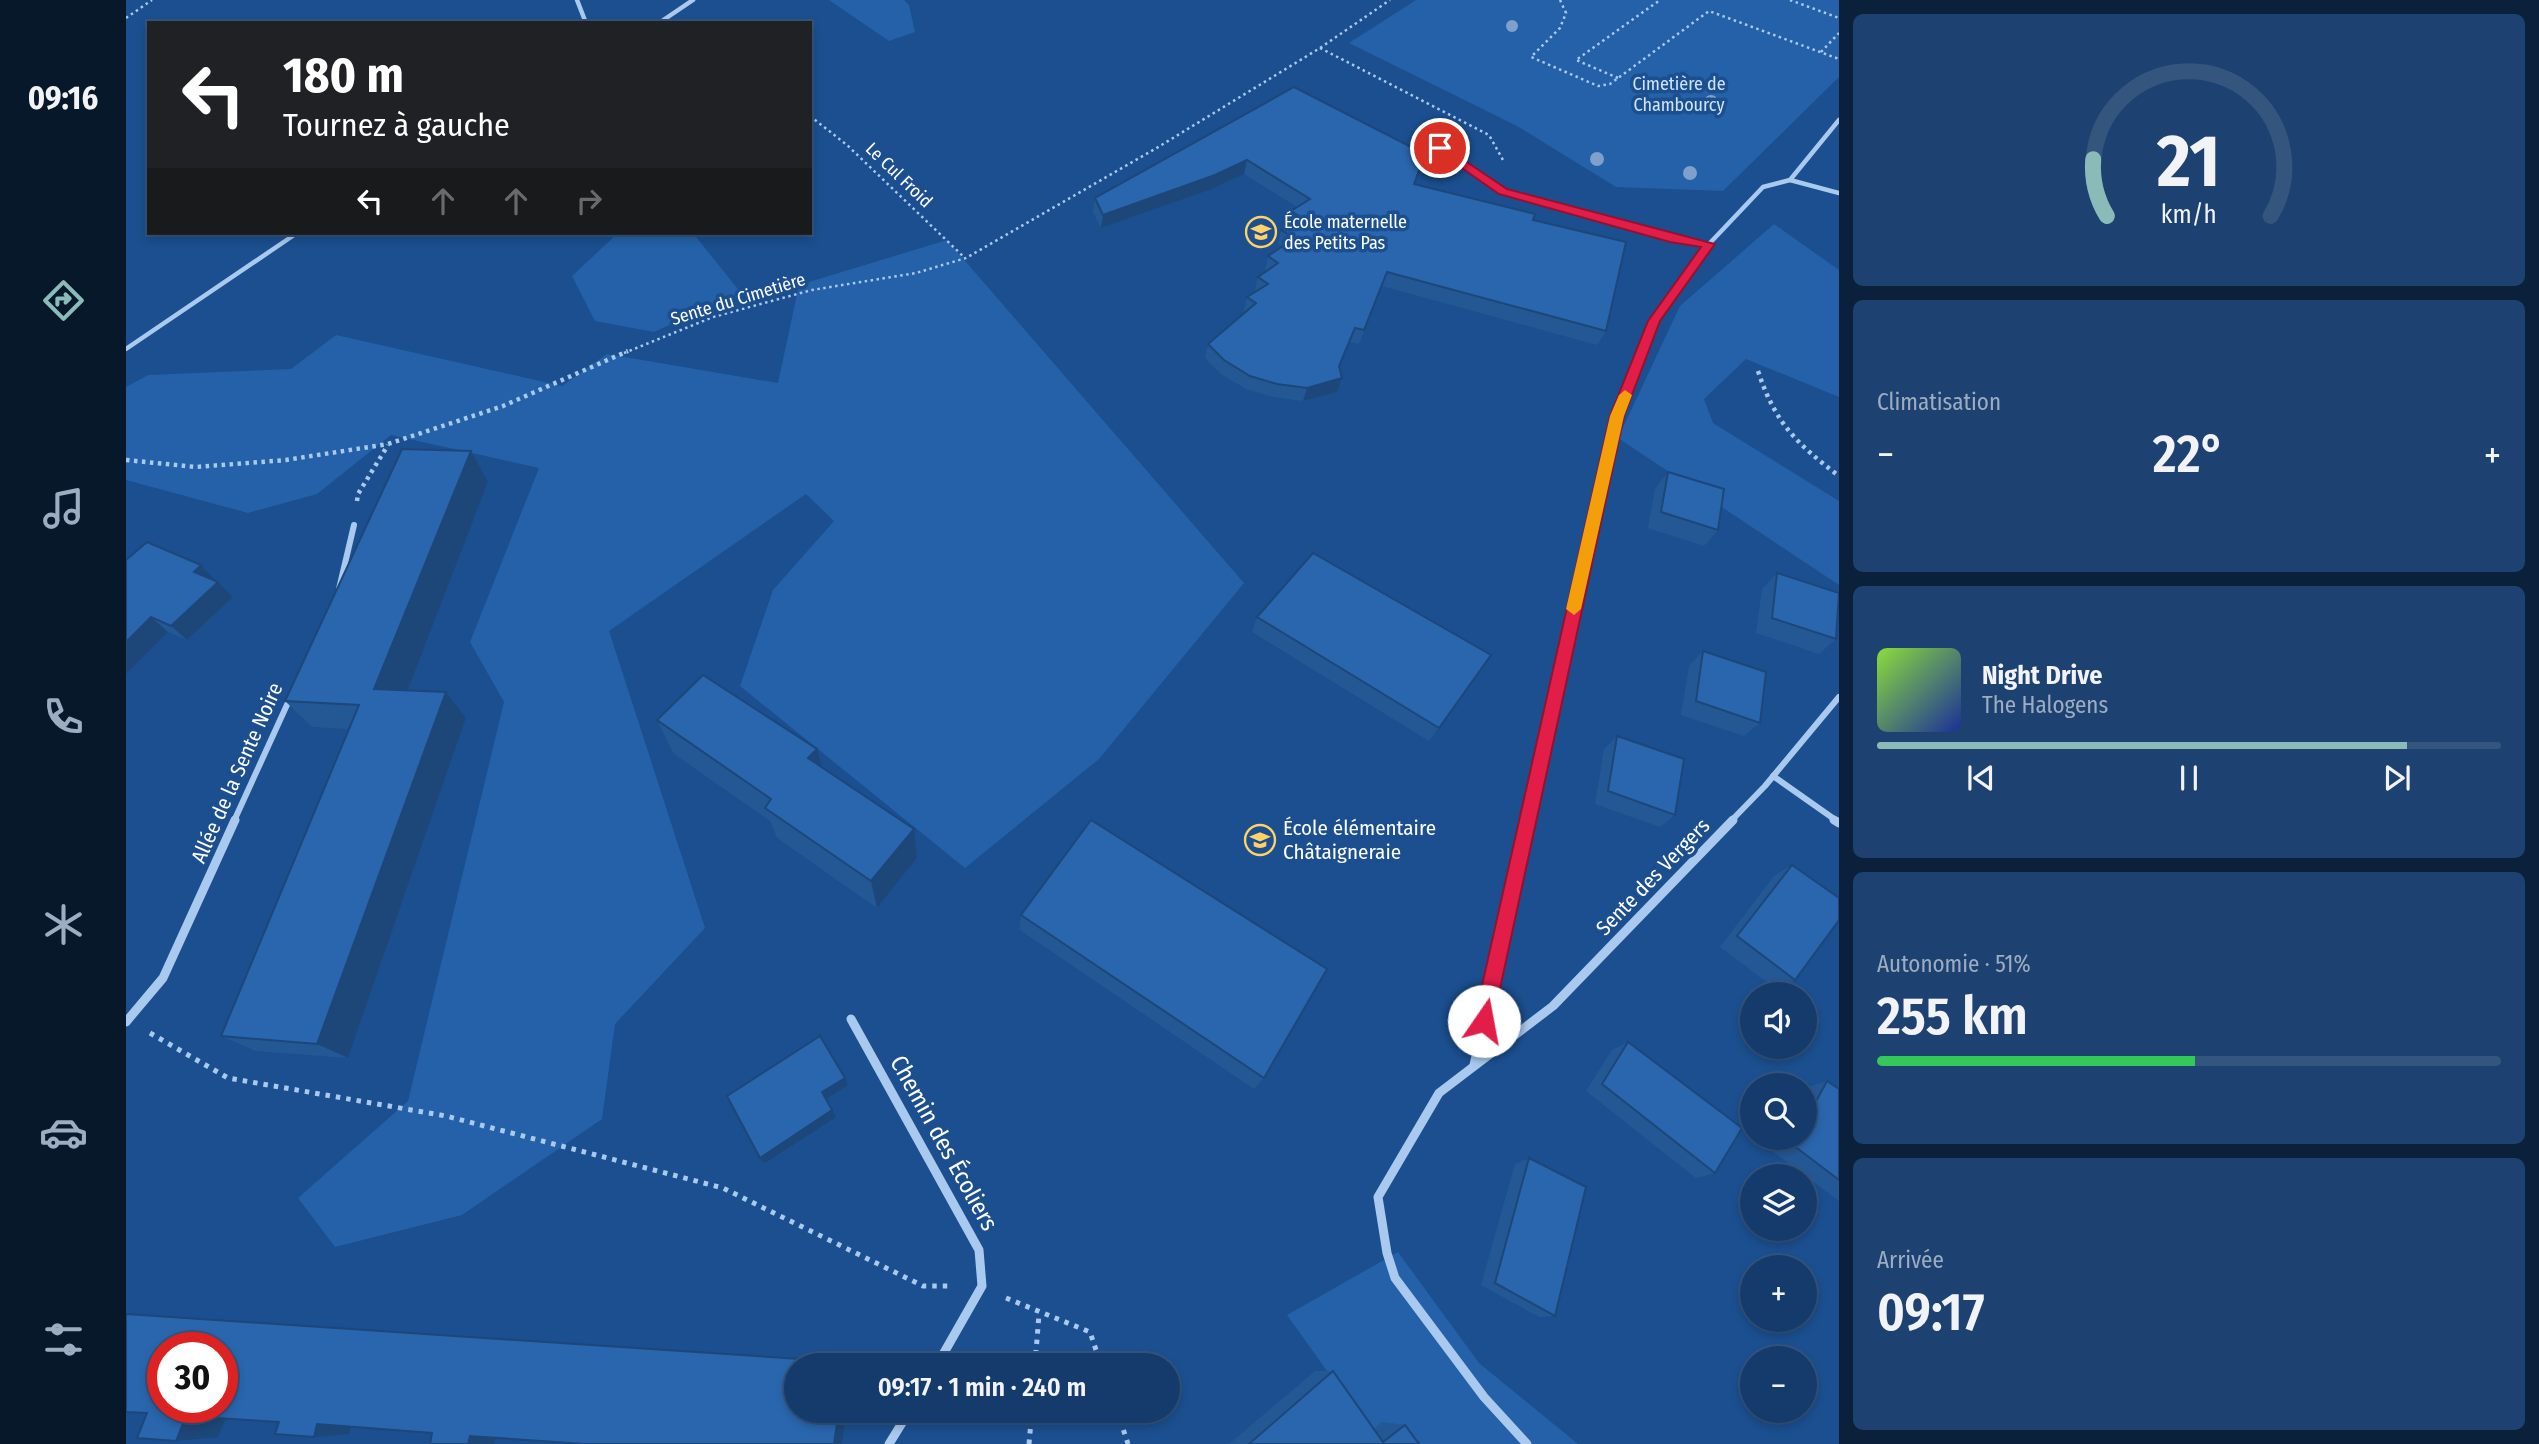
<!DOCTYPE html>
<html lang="fr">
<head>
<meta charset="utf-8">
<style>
	body { margin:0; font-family:"Fira Sans Condensed",sans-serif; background:#1d4271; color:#f1f3f6; height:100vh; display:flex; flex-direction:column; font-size:26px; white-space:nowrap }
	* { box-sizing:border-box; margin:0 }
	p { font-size:23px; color:#9dadc1 }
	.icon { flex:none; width:38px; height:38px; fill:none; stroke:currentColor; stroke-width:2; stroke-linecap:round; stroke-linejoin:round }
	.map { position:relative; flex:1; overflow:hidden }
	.details { display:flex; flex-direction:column; gap:14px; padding:14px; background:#0b203b; width:700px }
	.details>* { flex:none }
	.hud { position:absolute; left:21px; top:21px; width:665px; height:214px; border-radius:0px; box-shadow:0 4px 10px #0003,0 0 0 2px #33557e; background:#202124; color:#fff; overflow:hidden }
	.tools { position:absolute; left:1614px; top:982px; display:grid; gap:14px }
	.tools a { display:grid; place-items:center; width:77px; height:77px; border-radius:50%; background:#143b6b; box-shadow:0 4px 10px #0003,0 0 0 2px #33557e; font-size:35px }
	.speed { position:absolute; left:21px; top:1332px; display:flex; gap:14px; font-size:35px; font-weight:700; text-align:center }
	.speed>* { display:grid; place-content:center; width:91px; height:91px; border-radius:50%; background:#143b6b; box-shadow:0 4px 10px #0003,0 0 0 2px #33557e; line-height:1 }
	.speed .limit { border:10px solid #d22; background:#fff; color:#111 }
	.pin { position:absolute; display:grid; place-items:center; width:60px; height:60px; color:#fff; margin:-30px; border:4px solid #fff; border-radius:50%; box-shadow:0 2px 7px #0007 }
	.me { position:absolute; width:77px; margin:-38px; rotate:12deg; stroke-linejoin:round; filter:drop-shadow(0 0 5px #0008) }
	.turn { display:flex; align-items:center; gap:24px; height:147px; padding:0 21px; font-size:32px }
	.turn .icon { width:91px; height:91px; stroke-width:2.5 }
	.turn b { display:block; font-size:49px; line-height:60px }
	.lanes { display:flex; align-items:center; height:66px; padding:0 21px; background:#0003; justify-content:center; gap:35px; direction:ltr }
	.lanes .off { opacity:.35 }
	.big { font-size:52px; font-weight:600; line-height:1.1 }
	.details .card { flex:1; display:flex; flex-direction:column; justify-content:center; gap:10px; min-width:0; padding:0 24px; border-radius:10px; background:#1d4271 }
	.details .dial { align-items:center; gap:0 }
	.dial svg { height:182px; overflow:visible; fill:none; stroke:#33557e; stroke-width:7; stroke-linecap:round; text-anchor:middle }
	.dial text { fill:#f1f3f6; stroke:none }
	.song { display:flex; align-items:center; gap:21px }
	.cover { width:84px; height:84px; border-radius:10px; background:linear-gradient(135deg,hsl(90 70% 55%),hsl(230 70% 35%)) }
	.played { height:7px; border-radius:4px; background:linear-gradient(90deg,#8bbbb9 85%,#33557e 85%) }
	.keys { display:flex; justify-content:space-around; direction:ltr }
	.heat { display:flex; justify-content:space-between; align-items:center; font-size:38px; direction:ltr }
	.charge { height:10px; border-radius:5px; background:linear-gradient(90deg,#34c759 51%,#33557e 0) }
	.trip { position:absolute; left:658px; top:1353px; width:396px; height:70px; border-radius:35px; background:#143b6b; box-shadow:0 4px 10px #0003,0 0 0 2px #33557e; font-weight:600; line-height:70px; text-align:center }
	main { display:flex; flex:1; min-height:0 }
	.menu { display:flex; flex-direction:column; width:126px; justify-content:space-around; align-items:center; background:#08182b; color:#9dadc1 }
	.menu .icon { width:49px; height:49px }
	.menu .current { color:#8bbbb9 }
	.menu b { font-size:32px; color:#f1f3f6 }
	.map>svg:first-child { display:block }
	.green { fill:#2461a8 }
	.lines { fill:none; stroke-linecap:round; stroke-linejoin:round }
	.path-far2 { stroke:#a9c9ee; stroke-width:2.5; stroke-dasharray:2.5 3.5; stroke-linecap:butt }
	.path-far1 { stroke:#a9c9ee; stroke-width:4.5; stroke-dasharray:3.5 4.5; stroke-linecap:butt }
	.path { stroke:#a9c9ee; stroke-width:5; stroke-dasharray:4.5 6; stroke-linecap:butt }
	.lane { stroke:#a9c9ee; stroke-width:3.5 }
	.street-far2 { stroke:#a9c9ee; stroke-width:4.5 }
	.street-far1 { stroke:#a9c9ee; stroke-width:6 }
	.street { stroke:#a9c9ee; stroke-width:9 }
	.tree { fill:#7ea0ca }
	.wall { fill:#245895 }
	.shaded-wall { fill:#1d4779 }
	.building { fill:#2a66ad; stroke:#1d4779; stroke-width:2; fill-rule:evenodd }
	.route { fill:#e11d48; stroke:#92132f; stroke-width:2 }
	.slow { fill:#f59e0b }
	.labels { text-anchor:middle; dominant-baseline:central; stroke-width:7; stroke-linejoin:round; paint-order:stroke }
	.far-park-label { font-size:18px; fill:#cfe3fa; stroke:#1b4f8f }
	.far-street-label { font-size:18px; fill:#fff; stroke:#1b4f8f }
	.far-poi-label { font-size:18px; fill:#fff; stroke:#1b4f8f; text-anchor:start }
	.street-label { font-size:21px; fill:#fff; stroke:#1b4f8f }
	.poi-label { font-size:21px; fill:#fff; stroke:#1b4f8f; text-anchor:start }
	.near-street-label { font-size:24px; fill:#fff; stroke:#1b4f8f }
</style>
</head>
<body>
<main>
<nav class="menu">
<b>09:16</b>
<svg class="icon current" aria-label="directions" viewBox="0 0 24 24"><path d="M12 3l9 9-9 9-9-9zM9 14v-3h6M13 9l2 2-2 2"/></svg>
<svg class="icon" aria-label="music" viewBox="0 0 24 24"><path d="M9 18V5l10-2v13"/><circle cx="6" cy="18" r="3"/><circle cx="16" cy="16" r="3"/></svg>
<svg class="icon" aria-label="phone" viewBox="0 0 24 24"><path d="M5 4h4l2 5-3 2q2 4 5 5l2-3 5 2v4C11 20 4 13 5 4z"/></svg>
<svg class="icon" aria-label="climate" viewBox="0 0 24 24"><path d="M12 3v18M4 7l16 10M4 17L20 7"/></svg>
<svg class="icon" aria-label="car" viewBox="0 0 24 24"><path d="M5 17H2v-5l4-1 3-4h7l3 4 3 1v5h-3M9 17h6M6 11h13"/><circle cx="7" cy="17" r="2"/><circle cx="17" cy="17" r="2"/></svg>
<svg class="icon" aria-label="filters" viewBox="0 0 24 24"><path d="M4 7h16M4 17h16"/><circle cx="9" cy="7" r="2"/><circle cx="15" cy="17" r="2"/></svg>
</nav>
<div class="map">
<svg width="1713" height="1444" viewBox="0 0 1713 1444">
	<rect width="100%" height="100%" fill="#1b4f8f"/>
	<g class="green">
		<polygon points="703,0 778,0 783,5 789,32 763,41"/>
		<polygon points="1290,0 1713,0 1713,77 1597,191 1490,187 1391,126 1223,43"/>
		<polygon points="1648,224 1713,270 1713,397 1620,359 1578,399 1587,423 1713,501 1713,585 1492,438 1554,306"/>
		<polygon points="492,233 567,233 615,293 528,332 469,321 446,276"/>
		<polygon points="821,240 1118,583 973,759 839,868 614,686 647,590 708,521 680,494 483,631 579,928 489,1024 476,1119 336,1215 209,1247 172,1198 282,1101 378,702 344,642 413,468 265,435 191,494 122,513 0,480 0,387 22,375 165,369 210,335 436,386 481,354 652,383 673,285"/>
		<polygon points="1272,1252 1353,1363 1452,1444 1253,1444 1161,1315"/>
	</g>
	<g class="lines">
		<g class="path-far2">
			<polyline points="1434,0 1440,13 1434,28 1405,57 1472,86 1484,84 1583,11 1713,59"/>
			<polyline points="1664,0 1713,18"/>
			<polyline points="0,18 26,0"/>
			<polyline points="1194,48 1363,135 1377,160"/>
			<polyline points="1695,52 1713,33"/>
			<polyline points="1492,78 1450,60 1534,0"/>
			<polyline points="684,116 721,145 839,258"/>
			<polyline points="498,353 587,317 686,290 790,273 840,258 1029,149 1194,48 1264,0"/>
		</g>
		<g class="path-far1">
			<path d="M 1632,371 C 1649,423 1671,444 1713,476"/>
			<polyline points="0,460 70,467 160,460 262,444 377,406 502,351"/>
			<polyline points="231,501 232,494 262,445"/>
		</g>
		<g class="path">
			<polyline points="24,1033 102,1078 320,1116 597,1188 797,1286 826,1286"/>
			<polyline points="880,1298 964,1332 975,1365"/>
			<polyline points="909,1365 913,1314"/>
			<polyline points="991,1410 1002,1444"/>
			<polyline points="903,1444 906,1410"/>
		</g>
		<polyline class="lane" points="1314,148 1377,192 1548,239 1583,244"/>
		<g class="street-far2">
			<polyline points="451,0 460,23"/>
			<polyline points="533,23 567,0"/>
			<polyline points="1664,180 1713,193"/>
			<polyline points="0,349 171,233"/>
			<polyline points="1516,353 1528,321 1583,244 1637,187 1664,180 1713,120"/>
		</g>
		<g class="street-far1">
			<polyline points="213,589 228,525"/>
			<polyline points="1647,776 1711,821"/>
			<polyline points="108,821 165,696"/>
			<polyline points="1402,821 1491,417 1516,351"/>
			<polyline points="1605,821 1639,786 1713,697"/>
		</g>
		<g class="street">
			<polyline points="1708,820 1713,823"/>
			<polyline points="725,1019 853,1250 856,1286 811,1365"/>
			<polyline points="0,1022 37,978 109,820"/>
			<polyline points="1348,1065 1402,820"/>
			<polyline points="763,1444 784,1410"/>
			<polyline points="1401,1444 1358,1397 1269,1278 1261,1253 1252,1197 1313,1093 1427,1006 1607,820"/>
		</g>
	</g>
	<g class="tree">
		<circle cx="1386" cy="26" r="6"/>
		<circle cx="1585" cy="102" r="7"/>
		<circle cx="1471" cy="159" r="7"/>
		<circle cx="1564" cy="173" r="7"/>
	</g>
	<g class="wall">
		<polygon points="1168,87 1288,184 1407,220 1480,331 1471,345 1256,286 1233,344 1224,342 1213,367 1216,378 1211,392 1177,401 1147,397 1120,389 1095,374 1079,358 1082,344 1120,312 1118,311 1121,297 1130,291 1129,290 1132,277 1140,271 1139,270 1142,256 1157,247 1152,244 1155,230 1162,226 1161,225 1165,211 1171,207 1118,174 1086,189 975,228 967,212 969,198"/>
		<polygon points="345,451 362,482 281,690 320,692 340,718 222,1058 130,1051 95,1036 223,729 186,727 159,701"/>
		<polygon points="1542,472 1592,530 1578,546 1522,528 1529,489"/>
		<polygon points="0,560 89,581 92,582 107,597 61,640 42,632 0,674"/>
		<polygon points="1651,573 1710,639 1693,654 1630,633 1636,589"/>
		<polygon points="1131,617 1365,655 1303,741 1126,632"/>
		<polygon points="1577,651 1634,723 1618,736 1555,715 1563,666"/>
		<polygon points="531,720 696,768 791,858 751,908 651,838 644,821 548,754"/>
		<polygon points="1491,736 1549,815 1534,827 1469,804 1478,749"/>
		<polygon points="1666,865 1669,980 1650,989 1594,947 1648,876"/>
		<polygon points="895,915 1138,1078 1128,1089 894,930"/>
		<polygon points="1502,1042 1589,1173 1570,1178 1460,1091 1486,1050"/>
		<polygon points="1701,1081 1713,1089 1713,1201 1646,1151 1653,1138 1678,1138 1678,1092 1680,1088"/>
		<polygon points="1403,1158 1429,1316 1413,1317 1355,1285 1389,1164"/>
		<polygon points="1189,1371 1207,1371 1248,1429 1256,1422 1279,1425 1293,1444 1103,1444"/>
	</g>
	<g class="shaded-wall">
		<polygon points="1121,160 1118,174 1086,189 975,228 977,215"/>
		<polygon points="1216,378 1211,392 1177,401 1181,388"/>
		<polygon points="345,451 362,482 272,715 248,689"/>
		<polygon points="75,565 89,580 68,572"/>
		<polygon points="92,582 107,597 61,640 45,626"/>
		<polygon points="25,617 42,632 0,674 0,642"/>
		<polygon points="320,692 340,718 222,1058 191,1044"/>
		<polygon points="691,749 700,782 682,758"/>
		<polygon points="788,829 791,858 751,908 745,881"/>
		<polygon points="719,1078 722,1085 700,1099 696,1092"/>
		<polygon points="706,1110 710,1117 639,1163 634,1158"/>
		<rect x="719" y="1362" width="7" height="3"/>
		<polygon points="713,1410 720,1410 716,1444 708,1444"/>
		<polygon points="102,1413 92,1437 50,1441 60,1416"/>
		<polygon points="226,1421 223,1434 188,1437 191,1424"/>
		<polygon points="371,1433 368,1444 342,1444 344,1436"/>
	</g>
	<g class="building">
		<polygon points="1168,87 1295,152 1295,165 1288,184 1409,214 1407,220 1500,242 1480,331 1261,272 1238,330 1229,328 1213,366 1216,378 1181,388 1151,384 1124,376 1098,360 1082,344 1130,303 1121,297 1142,284 1132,277 1152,263 1142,256 1169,238 1155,230 1175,217 1165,211 1184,199 1121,160 1089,175 977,215 969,198"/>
		<polygon points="276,449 345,451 248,689 320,692 191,1044 95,1036 233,705 159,701"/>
		<polygon points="1542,472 1598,489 1592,530 1535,512"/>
		<polygon points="21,542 75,565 68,572 92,582 45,626 25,617 0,642 0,560"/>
		<polygon points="1187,553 1365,655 1313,728 1131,617"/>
		<polygon points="1651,573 1713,593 1710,639 1646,618"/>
		<polygon points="1577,651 1640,672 1634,723 1570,701"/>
		<polygon points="577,675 691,749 682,758 788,829 745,881 639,808 645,799 531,720"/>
		<polygon points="1491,736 1558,759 1549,815 1482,791"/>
		<polygon points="965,820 1201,969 1138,1078 895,915"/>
		<polygon points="1666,865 1713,898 1713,920 1669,980 1611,936"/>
		<polygon points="694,1036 719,1078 696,1092 706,1110 634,1158 601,1096"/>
		<polygon points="1502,1042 1616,1128 1589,1173 1476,1084"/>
		<polygon points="1701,1081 1713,1089 1713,1180 1667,1145 1671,1138 1678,1138 1678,1124"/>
		<polygon points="1403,1158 1460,1187 1429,1316 1369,1283"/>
		<path d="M 0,1314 L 719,1362 L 719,1365 L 670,1365 L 670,1410 L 713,1410 L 708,1444 L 459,1444 L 344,1436 L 342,1444 L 304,1444 L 306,1433 L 191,1424 L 188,1437 L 149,1434 L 153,1422 L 60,1416 L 50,1441 L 11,1438 L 21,1413 L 0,1412 ZM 37,1348 L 96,1348 L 96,1407 L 37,1407 Z"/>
		<polygon points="1207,1371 1257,1442 1279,1425 1293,1444 1123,1444"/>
	</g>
	<polygon class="route" points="1314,144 1381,189 1589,244 1534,321 1498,416 1367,1021 1364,1027 1358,1030 1351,1027 1348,1021 1484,416 1522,321 1575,247 1544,242 1373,194 1310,150 1310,145"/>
	<polygon class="slow" points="1499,390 1506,395 1498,416 1455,609 1448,615 1440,609 1484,416 1493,395"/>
	<defs>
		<g id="school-ring" transform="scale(1.575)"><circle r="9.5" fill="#1b4f8f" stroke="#ffd166" stroke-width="1.5"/><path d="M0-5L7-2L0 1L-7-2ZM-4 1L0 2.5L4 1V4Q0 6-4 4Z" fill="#ffd166"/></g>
	</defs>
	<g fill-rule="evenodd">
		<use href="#school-ring" x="1135" y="232"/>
		<use href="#school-ring" x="1134" y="840"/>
	</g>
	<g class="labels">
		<g class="far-park-label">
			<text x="1553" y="84">Cimetière de<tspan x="1553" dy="21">Chambourcy</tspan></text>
		</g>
		<g class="far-street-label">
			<text transform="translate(773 175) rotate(44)">Le Cul Froid</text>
			<text transform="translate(612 299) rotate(-17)">Sente du Cimetière</text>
		</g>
		<g class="far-poi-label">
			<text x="1158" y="222">École maternelle<tspan x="1158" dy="21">des Petits Pas</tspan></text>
		</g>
		<g class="street-label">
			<text transform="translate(111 773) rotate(-66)">Allée de la Sente Noire</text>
			<text transform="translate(1527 877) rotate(-46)">Sente des Vergers</text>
		</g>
		<g class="poi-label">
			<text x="1157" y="828">École élémentaire<tspan x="1157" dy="24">Châtaigneraie</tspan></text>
		</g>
		<g class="near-street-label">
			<text transform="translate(818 1143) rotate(61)">Chemin des Écoliers</text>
		</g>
	</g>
</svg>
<div class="tools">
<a><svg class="icon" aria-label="sound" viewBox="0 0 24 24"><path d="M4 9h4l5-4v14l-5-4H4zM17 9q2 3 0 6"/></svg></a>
<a><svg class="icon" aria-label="search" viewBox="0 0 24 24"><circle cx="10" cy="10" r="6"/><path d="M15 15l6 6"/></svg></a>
<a><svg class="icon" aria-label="layers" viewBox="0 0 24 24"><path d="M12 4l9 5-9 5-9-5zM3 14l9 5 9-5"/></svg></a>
<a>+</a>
<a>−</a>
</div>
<div class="speed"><div class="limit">30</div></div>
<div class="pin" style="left:1314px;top:148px;background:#d93025"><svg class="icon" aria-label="arrive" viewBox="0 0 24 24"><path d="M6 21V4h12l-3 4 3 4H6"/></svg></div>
<svg class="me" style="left:1358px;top:1021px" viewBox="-20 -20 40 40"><circle r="19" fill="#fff"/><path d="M0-13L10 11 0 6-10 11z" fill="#e11d48"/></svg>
<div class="trip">09:17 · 1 min · 240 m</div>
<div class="hud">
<div class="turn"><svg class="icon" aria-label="left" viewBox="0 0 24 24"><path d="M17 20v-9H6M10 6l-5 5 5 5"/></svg><div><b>180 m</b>Tournez à gauche</div></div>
<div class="lanes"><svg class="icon" aria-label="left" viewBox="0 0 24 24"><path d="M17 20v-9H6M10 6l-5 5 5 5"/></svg><svg class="icon off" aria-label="ahead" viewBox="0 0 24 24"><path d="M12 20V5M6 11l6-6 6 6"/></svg><svg class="icon off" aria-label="ahead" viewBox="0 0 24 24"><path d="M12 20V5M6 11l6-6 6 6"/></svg><svg class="icon off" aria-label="right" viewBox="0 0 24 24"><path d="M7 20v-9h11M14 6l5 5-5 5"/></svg></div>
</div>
</div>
<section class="details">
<div class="card dial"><svg viewBox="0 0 100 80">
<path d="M14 69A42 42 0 1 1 86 69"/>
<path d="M14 69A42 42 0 0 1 8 44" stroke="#8bbbb9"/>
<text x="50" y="56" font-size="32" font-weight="700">21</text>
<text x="50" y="72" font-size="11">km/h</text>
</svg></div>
<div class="card"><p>Climatisation</p>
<div class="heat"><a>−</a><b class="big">22°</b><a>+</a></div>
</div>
<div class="card">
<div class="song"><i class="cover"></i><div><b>Night Drive</b><p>The Halogens</p></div></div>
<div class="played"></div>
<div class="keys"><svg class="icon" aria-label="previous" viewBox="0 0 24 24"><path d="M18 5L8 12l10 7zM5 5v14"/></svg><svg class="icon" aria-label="pause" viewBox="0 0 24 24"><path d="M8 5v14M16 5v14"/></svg><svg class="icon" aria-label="next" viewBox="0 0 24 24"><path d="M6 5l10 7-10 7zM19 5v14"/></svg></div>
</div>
<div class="card"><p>Autonomie · 51%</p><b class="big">255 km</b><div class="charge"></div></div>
<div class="card"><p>Arrivée</p><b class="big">09:17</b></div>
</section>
</main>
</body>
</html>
